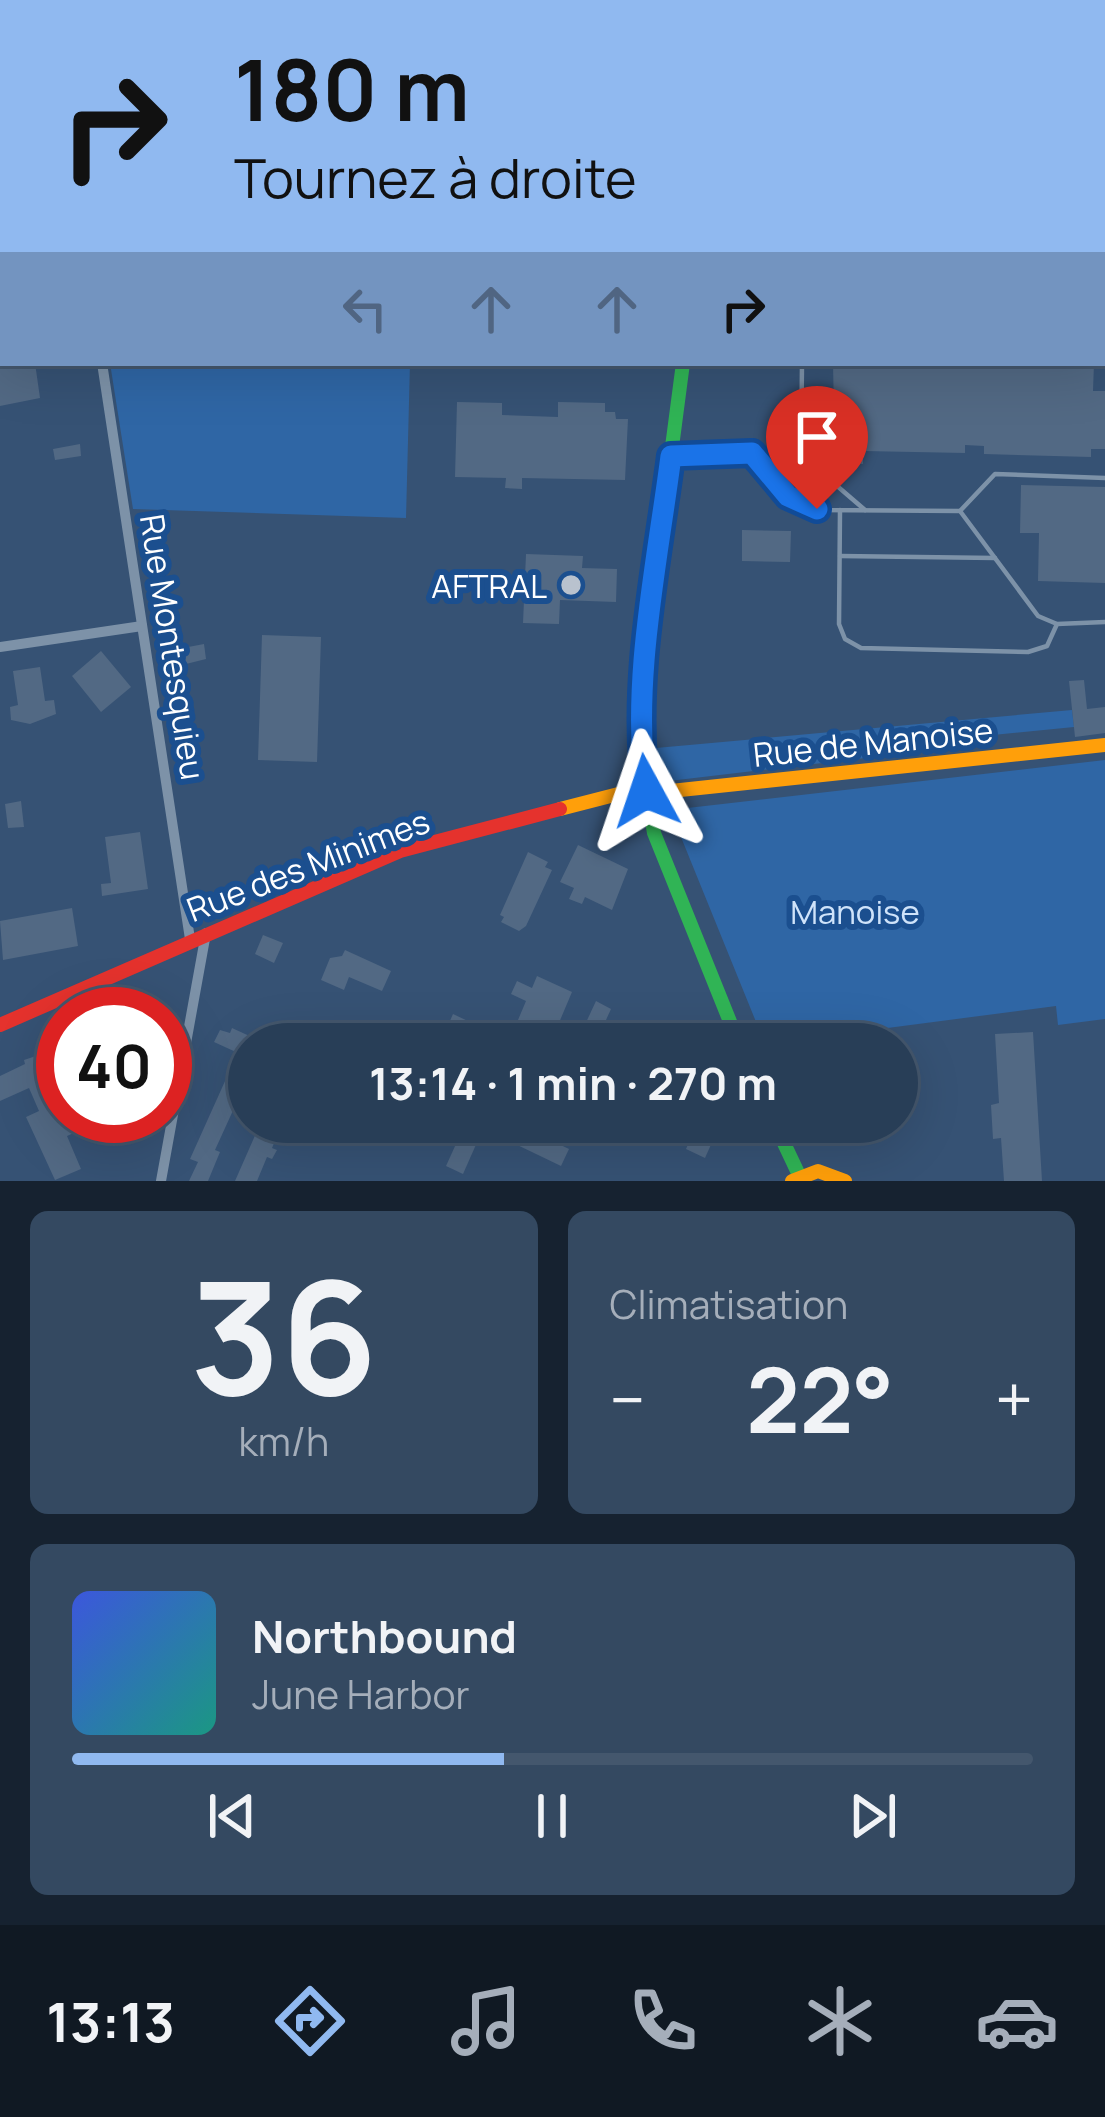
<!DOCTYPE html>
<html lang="fr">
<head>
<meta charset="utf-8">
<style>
	body { margin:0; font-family:Manrope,sans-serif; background:#344961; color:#f1f3f6; height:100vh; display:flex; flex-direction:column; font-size:45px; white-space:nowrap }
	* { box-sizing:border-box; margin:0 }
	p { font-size:39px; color:#a5aeba }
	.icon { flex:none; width:66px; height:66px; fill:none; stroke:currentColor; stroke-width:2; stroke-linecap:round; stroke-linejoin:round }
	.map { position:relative; height:1181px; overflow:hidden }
	.details { display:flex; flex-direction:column; gap:30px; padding:30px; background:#162230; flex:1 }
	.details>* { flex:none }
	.guide { position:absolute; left:0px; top:0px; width:1107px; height:366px; box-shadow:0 12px 48px #0002,0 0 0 3px #44576d; background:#90b9f0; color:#111; overflow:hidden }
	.speed { position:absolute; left:36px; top:987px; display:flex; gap:24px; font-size:60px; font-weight:700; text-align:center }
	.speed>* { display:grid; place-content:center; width:156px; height:156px; border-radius:50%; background:#283e57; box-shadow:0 12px 48px #0002,0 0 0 3px #44576d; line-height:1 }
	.speed .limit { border:18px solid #d22; background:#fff; color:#111 }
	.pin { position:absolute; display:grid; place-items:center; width:102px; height:102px; color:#fff; margin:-123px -51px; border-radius:50% 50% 50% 0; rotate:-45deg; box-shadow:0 0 12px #0007 }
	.pin .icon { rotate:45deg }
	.me { position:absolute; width:132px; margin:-66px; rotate:355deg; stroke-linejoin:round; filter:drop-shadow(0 0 9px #0008) }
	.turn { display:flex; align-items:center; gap:42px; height:252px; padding:0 36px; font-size:54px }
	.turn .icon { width:156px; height:156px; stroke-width:2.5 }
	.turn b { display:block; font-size:84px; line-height:102px }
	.lanes { display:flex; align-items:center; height:114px; padding:0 36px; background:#0003; justify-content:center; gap:60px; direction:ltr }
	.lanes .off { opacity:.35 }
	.big { font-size:90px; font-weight:700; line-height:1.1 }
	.details .widget { flex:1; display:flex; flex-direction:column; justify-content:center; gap:18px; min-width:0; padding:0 42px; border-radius:18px; background:#344961 }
	.details .dial { align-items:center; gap:0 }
	.dial b { font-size:156px; line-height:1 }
	.song { display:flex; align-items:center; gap:36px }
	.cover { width:144px; height:144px; border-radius:18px; background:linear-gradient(135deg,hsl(230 70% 55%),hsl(170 70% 35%)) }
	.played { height:12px; border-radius:6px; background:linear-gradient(90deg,#90b9f0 45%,#44576d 45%) }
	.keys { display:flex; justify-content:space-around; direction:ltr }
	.heat { display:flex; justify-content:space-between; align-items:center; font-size:66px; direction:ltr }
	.details .tiles { flex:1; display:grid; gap:30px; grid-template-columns:1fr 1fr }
	.widget:last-child { grid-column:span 2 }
	.trip { position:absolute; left:228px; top:1023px; width:690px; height:120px; border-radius:60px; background:#283e57; box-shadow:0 12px 48px #0002,0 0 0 3px #44576d; font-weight:700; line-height:120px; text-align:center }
	.tabs { display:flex; height:192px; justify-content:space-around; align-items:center; background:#101923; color:#a5aeba }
	.tabs .icon { width:84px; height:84px }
	.tabs .on { color:#90b9f0 }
	.tabs b { font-size:54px; color:#f1f3f6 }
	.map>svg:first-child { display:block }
	.green { fill:#2f66a5 }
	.building { fill:#526984 }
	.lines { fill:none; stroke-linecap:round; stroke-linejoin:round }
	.lane { stroke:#7d92a8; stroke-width:4.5 }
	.street { stroke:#7d92a8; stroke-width:10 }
	.fast { stroke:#30b455; stroke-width:14 }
	.slow { stroke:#ff9f0a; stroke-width:14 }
	.jam { stroke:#e5322d; stroke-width:14 }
	.rail-casing { stroke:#7e92a7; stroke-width:9 }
	.rail { stroke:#1b4f8f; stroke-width:4.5; stroke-dasharray:14; stroke-linecap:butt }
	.route-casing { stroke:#114b97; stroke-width:30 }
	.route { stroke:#1a73e8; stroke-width:21 }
	.poi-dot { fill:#b9c2ce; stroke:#1b4f8f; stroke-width:4.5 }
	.labels { text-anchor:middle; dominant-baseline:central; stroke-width:12; stroke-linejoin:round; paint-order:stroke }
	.poi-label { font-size:33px; fill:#fff; stroke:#1b4f8f; text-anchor:end }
	.street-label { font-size:33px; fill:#fff; stroke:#1b4f8f }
	.park-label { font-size:33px; fill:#cfe3fa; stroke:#1b4f8f }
</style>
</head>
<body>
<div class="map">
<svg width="1105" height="1181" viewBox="0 0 1105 1181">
	<rect width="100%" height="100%" fill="#365274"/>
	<g class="green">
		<polygon points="110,363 410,363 406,518 133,509"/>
		<polygon points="1072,710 1074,727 883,746 882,756 669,781 658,774 656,748"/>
		<polygon points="1105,760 1105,1019 1058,1025 1056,1006 765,1044 670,810"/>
	</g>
	<g class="building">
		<polygon points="0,363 35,363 40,398 0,406"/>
		<polygon points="833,363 1094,363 1093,391 1105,391 1105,449 1091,449 1091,457 984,454 984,446 965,445 965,453 863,451 863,464 835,463"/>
		<polygon points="457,402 502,403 502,415 558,417 558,402 605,403 605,412 615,412 616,419 628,419 625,480 522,478 522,489 505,488 506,478 455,477"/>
		<polygon points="80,444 81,456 55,460 53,449"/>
		<polygon points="1021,485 1105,487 1105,583 1038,581 1039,533 1020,533"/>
		<polygon points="742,530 791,531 790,562 742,561"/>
		<polygon points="526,554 583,556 582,568 617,569 616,602 560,600 559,624 523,623"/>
		<polygon points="262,635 321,637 317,762 258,760"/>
		<polygon points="204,644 206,659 186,664 183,648"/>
		<polygon points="101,651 131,687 101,712 72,676"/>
		<polygon points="40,667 45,701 54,700 56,714 30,724 11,720 10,707 18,705 13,671"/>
		<polygon points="1084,680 1087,709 1105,707 1105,733 1075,737 1069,681"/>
		<polygon points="21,801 24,827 8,828 5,804"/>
		<polygon points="140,832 148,889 102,896 101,884 111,883 105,837"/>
		<polygon points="578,845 628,869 612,910 585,897 582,904 569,899 574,888 560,882"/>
		<polygon points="528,852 548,862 545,867 552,870 526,926 519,931 501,922 504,917 500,915"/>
		<polygon points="72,908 78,946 3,960 0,921"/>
		<polygon points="263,935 283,943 274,963 255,954"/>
		<polygon points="345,950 391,971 382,991 349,977 344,990 321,980 330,958 342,956"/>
		<polygon points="537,976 572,992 550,1044 521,1044 510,1039 526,1001 511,994 517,981 532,988"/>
		<polygon points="596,1001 611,1009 595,1044 576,1044"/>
		<polygon points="453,1014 487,1030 517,1044 453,1041 456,1035 446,1030"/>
		<polygon points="232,1028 267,1044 249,1044 249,1058 214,1042 220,1030 230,1033"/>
		<polygon points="1033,1032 1042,1181 1004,1181 1001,1138 993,1139 991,1105 999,1103 995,1034"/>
		<polygon points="63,1047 63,1116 112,1116 67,1136 81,1169 55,1180 26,1117 39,1111 29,1088 0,1101 0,1076 25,1064 24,1060"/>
		<polygon points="230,1070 246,1082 215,1150 220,1152 208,1181 189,1181 198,1162 190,1159"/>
		<polygon points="261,1122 301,1122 295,1135 280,1129 272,1148 277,1150 272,1159 267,1157 257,1181 235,1181"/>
		<polygon points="358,1122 398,1122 391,1137"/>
		<polygon points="466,1122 486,1122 463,1174 446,1166"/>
		<polygon points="508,1122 523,1122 521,1126 569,1149 561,1166 501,1137"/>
		<polygon points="698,1122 721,1122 705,1158 686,1149"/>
	</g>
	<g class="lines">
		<g class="lane">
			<polyline points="1104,99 1105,99"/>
			<polyline points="752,453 788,496 817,510 960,511 1038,616 1057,624 1105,622"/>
			<polyline points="677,455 801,455 802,363"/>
			<polyline points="801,455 865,510"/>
			<polyline points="840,510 839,624 845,639 861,648 1028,652 1047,646 1057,624"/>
			<polyline points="960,511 995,474 1105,478"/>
			<polyline points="840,556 995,558"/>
		</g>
		<g class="street">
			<polyline points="835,3 857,0"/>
			<polyline points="102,363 190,939"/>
			<polyline points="0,647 142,626"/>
			<polyline points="161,1181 206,933"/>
		</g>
		<g class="fast">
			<polyline points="708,0 708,3"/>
			<polyline points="683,363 650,615 642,762 654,833 739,1044"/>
			<polyline points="774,1122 799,1175"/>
		</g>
		<g class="slow">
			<polyline points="560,809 634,790 671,791 1105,745"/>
			<polyline points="792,1181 818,1171 845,1181"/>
		</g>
		<polyline class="jam" points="0,1025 400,851 560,809"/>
		<g class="rail-casing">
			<g id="rail">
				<polyline points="421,0 438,3"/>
				<polyline points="460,0 478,3"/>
				<polyline points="1104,55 1105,55"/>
				<polyline points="1104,81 1105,81"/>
				<polyline points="0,212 3,211"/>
			</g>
		</g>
		<use href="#rail" class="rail"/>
	</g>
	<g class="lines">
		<g class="route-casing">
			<path id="route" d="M 646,791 C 631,681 657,565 671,456 L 752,453 L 788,496 L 817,509"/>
		</g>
		<use href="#route" class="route"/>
	</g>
	<circle class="poi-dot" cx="571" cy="585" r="12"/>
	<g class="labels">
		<g class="poi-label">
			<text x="547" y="585">AFTRAL</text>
		</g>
		<g class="street-label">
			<text transform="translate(173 647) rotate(81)">Rue Montesquieu</text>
			<text transform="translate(873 742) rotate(-6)">Rue de Manoise</text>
			<text transform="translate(308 865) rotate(-21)">Rue des Minimes</text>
		</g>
		<g class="park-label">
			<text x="855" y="911">Manoise</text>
		</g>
	</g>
</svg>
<div class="speed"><div class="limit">40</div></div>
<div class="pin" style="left:817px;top:509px;background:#d93025"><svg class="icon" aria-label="arrive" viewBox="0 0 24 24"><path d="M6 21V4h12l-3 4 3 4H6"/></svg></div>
<svg class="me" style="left:646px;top:791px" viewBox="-20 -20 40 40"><path d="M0-17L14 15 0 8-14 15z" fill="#1a73e8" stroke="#fff" stroke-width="4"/></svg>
<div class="trip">13:14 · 1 min · 270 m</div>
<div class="guide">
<div class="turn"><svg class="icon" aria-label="right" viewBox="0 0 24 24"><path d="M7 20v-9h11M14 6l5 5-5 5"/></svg><div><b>180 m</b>Tournez à droite</div></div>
<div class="lanes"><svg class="icon off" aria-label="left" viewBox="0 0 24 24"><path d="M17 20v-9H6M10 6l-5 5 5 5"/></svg><svg class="icon off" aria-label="ahead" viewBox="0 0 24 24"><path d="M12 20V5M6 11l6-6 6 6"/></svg><svg class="icon off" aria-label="ahead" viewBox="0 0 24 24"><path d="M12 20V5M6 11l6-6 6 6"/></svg><svg class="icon" aria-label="right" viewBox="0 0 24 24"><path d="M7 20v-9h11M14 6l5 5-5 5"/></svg></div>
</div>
</div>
<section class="details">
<div class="tiles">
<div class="widget dial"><b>36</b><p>km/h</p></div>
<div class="widget"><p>Climatisation</p>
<div class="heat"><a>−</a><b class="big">22°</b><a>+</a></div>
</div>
<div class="widget">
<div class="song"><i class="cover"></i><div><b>Northbound</b><p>June Harbor</p></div></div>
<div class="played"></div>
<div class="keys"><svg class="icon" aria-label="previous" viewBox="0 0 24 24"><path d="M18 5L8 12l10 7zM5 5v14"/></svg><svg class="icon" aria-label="pause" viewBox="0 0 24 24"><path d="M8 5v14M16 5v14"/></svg><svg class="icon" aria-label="next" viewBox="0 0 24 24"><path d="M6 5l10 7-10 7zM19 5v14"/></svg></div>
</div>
</div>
</section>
<nav class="tabs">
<b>13:13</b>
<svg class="icon on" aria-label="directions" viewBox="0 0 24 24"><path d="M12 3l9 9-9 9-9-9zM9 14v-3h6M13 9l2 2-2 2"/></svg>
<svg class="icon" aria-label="music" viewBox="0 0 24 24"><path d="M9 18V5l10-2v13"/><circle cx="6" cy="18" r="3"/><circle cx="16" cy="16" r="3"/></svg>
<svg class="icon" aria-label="phone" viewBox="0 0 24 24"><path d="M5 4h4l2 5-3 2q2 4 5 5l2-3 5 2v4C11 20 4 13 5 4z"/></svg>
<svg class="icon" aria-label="climate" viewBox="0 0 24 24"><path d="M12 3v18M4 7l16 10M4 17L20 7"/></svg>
<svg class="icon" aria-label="car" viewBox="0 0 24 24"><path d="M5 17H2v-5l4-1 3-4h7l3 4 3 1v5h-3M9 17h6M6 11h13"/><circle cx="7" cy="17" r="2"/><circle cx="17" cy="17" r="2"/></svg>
</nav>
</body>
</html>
